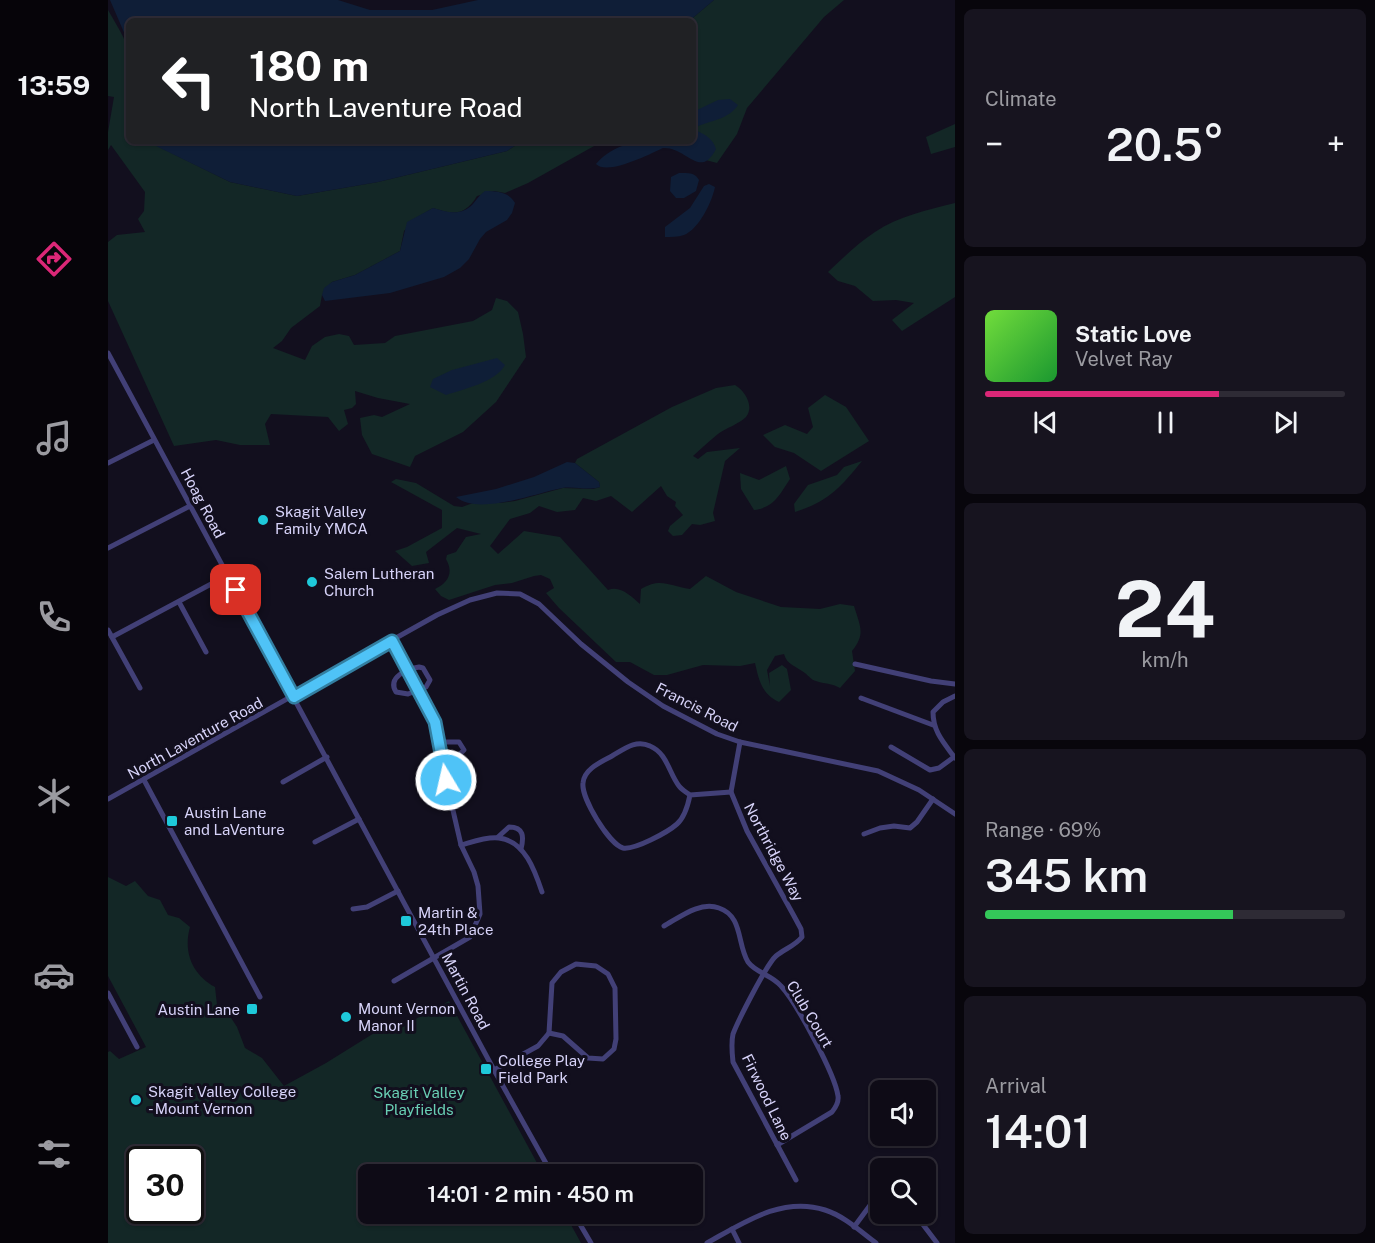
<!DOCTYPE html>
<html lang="en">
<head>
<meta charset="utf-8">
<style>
	body { margin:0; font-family:"Public Sans",sans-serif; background:#17141f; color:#f1f3f6; height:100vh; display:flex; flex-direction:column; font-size:22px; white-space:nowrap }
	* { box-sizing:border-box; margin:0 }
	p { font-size:20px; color:#9b9ba1 }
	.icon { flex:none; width:33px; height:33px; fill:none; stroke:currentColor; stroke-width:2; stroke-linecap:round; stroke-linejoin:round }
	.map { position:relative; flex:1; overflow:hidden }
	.panel { display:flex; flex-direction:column; gap:9px; padding:9px; background:#08060c; width:420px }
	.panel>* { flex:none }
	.banner { position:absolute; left:18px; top:18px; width:570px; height:126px; border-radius:9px; box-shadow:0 2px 4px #0004,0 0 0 2px #2e2b35; background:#202124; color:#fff; overflow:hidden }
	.controls { position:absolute; left:762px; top:1080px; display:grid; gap:12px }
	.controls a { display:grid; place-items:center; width:66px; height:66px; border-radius:9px; background:#0e0b16; box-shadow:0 2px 4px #0004,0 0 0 2px #2e2b35; font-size:30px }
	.speed { position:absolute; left:18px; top:1146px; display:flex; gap:12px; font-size:30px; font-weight:700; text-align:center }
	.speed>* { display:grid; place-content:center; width:78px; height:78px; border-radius:50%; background:#0e0b16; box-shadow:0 2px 4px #0004,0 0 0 2px #2e2b35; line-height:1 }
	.speed .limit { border:3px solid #111; border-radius:9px; background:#fff; color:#111 }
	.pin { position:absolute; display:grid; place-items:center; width:51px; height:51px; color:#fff; margin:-26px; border-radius:12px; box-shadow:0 3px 9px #0006 }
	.me { position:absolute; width:66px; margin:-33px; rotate:351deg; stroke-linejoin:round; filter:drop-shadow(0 0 4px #0008) }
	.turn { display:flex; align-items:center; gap:21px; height:126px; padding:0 24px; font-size:27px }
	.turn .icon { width:78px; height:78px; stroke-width:2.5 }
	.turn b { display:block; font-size:42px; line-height:51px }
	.big { font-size:45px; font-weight:600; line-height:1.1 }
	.panel .widget { flex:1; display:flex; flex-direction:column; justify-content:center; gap:9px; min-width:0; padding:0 21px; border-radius:9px; background:#17141f }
	.panel .dial { align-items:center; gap:0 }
	.dial b { font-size:78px; line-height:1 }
	.song { display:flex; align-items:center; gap:18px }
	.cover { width:72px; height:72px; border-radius:9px; background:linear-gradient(135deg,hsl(100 70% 55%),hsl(130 70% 35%)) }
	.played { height:6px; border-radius:3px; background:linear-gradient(90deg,#db2777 65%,#2e2b35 65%) }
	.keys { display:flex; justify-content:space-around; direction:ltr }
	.heat { display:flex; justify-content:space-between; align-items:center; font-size:33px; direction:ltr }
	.charge { height:9px; border-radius:4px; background:linear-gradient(90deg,#34c759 69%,#2e2b35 0) }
	.trip { position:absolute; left:250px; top:1164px; width:345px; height:60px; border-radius:9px; background:#0e0b16; box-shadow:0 2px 4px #0004,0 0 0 2px #2e2b35; font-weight:600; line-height:60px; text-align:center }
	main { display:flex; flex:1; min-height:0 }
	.tabs { display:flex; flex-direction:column; width:108px; justify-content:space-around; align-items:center; background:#060409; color:#9b9ba1 }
	.tabs .icon { width:42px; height:42px }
	.tabs .active { color:#db2777 }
	.tabs b { font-size:27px; color:#f1f3f6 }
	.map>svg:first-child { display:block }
	.green { fill:#132726; fill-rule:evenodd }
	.water { fill:#0f1e37 }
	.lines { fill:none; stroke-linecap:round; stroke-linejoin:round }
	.minor { stroke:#424077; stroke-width:5 }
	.route-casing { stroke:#337fa1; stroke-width:15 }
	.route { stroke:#4fc3f7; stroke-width:10 }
	.poi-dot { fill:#1ec9da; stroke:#120f1e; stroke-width:2 }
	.labels { text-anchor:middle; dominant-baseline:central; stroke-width:6; stroke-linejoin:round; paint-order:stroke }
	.street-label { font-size:15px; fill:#d7d3f9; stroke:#120f1e }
	.poi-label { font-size:15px; fill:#d7d3f9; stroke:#120f1e; text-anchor:start }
	.park-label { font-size:15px; fill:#69cfb4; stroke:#120f1e }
</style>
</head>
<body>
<main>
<nav class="tabs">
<b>13:59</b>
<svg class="icon active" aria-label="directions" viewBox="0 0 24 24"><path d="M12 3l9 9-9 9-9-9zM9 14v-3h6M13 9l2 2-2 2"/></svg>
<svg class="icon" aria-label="music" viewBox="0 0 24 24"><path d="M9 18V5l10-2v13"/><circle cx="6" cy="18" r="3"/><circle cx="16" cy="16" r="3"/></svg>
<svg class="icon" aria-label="phone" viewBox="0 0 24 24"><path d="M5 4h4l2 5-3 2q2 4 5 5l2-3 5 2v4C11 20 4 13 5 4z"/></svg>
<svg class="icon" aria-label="climate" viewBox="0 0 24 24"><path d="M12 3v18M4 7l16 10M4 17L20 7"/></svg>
<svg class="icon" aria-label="car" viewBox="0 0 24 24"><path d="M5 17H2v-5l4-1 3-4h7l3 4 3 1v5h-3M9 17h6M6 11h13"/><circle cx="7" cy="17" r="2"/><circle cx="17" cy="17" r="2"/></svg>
<svg class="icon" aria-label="filters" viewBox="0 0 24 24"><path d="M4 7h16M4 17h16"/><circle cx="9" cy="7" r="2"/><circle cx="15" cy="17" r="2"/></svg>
</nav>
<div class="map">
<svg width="847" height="1243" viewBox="0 0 847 1243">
	<rect width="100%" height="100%" fill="#120f1e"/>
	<g class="green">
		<polygon points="606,0 736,0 716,17 639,108 629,134 609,163 586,157 585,21 581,21"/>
		<path d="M 0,10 C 17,40 27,50 18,86 L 21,89 L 21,141 L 44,141 L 45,144 L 122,182 L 189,196 L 270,182 L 399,151 L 414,141 L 495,141 L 420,183 L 397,193 L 386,191 L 369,196 C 357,216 345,215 325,208 L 308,218 L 296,231 L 292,251 L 247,275 L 224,282 L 214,295 L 212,306 L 183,328 L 174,341 L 165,348 L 197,360 L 204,346 L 217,337 L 231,334 L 241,336 L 246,345 L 277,343 L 287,336 L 365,321 L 384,310 L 388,298 L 399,301 L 410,312 L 415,334 L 418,357 L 388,402 L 355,432 L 307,456 L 302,467 L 264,454 L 254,435 L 252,418 L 266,415 L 274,417 L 302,404 L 270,398 L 247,391 L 248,404 L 244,408 L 236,410 L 240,424 L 231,431 L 220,417 L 163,414 L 157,424 L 162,445 L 132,445 L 108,440 L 66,446 L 0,301 L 0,242 L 9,235 L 37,232 L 30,219 L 36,211 L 37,192 L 3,145 L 0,150 L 0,132 L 6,97 L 0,96 Z"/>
		<polygon points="847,124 847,147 823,154 818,137"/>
		<path d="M 847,203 L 847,297 L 794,331 L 784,320 L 806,303 L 788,300 L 765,301 L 747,286 L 730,281 L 720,272 C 735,258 750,243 767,232 C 790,216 820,210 847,203 Z"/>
		<path d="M 627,385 C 636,390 647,406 638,417 C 631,424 618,428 610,434 C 601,441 593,449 585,456 L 590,459 L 599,452 L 632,448 L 617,461 L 605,513 L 607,521 L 592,525 L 584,524 L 574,535 L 565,536 L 560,531 L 562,526 L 575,515 L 567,506 L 568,502 L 559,496 L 553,486 L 524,512 L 503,496 L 488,501 L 475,498 L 467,510 L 449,512 L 431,506 L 422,513 L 402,519 L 382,546 L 390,554 L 416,531 L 452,537 L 500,590 C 512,585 523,596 532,604 L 533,589 C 553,577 561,586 582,589 L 598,576 L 628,592 L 673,607 L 712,609 L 732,604 L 746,606 C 752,626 758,634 744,651 L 747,671 L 732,688 C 724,683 716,684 708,681 C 703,680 701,676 697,673 C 688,666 679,665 676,654 L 667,656 L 659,670 L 662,686 L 661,673 L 674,665 L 679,669 L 683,690 L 671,702 C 654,694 651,681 647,663 L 632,666 L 595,665 L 559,675 L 546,675 L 522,662 L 508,662 L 451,608 L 438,593 L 446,588 L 442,579 L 433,575 L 426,576 L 404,583 L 387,585 L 341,600 L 333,596 L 327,589 C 340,583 346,573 338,559 L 339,555 L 348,552 L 358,537 L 373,534 L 349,528 L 318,552 L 321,563 L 304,566 L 287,551 L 299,547 L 334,528 L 334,510 L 283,482 L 288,479 L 308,483 L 346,506 L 354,507 L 365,503 L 391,503 L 407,501 L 455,488 L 485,489 L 492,487 L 491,482 L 467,463 L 469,459 L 564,407 L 608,388 Z"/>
		<polygon points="717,395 738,407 761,441 713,471 686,453 667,447 655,435 677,425 699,434 705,427 700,408"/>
		<path d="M 754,461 C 732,488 721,501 687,512 L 686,504 L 700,485 L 729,475 L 736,467 Z"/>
		<path d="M 678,466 L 682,479 C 672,494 666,508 646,510 L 633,489 L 632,473 L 651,480 Z"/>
		<path d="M 0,877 L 18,886 L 27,881 L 40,896 L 52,900 L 60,915 L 71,918 L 82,927 C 75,952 84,974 107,987 L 109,1005 L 118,1010 L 129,1027 L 137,1048 L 154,1058 L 176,1086 L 218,1063 L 263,1035 L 278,1027 L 291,1025 L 291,1028 L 341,1001 L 435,1174 L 261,1174 L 261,1214 L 457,1214 L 473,1243 L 0,1243 L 0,1052 L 2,1051 L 11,1059 L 38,1047 L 0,976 ZM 32,1160 L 82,1160 L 82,1210 L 32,1210 Z"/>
	</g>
	<g class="water">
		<polygon points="2,0 230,0 262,10 324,10 370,0 606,0 581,21 21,21 21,44"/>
		<path d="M 622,99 L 630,105 C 620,120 603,120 588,127 L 589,131 C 598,135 605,139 608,149 C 592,180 579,147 555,148 C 542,154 499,176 488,164 C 513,135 550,141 585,141 L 585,112 L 610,100 Z"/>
		<polygon points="44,141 414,141 399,151 270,182 189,196 122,182 44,144"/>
		<path d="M 571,173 C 579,173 587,172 591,180 L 588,191 L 576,198 L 568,198 L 562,191 L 563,177 Z"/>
		<path d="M 601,184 L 607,187 C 604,202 591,229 576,235 C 570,237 563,237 557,237 L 557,227 L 582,208 L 596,186 Z"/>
		<path d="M 377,191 C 389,191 401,192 407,203 L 404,213 L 399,220 L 378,232 L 372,239 L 361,259 L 352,268 L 336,277 L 282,293 L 217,301 L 214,295 L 216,288 L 224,282 L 247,275 L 292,251 L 299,222 L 325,208 C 339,212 351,216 363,206 C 368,201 370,196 377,191 Z"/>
		<path d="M 389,358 L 397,365 C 388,382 356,389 338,395 L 322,387 L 325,379 L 344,370 Z"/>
		<path d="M 459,462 L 467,463 L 491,482 L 492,487 C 479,491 467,486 454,488 C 428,493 371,516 348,497 L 388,489 L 426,477 Z"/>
	</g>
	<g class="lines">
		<g class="minor">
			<polyline points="0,353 386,1070 444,1174"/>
			<polyline points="0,463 46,440"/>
			<polyline points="0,548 82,506"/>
			<polyline points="71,602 98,652"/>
			<polyline points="0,630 32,688"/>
			<polyline points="4,637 120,575"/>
			<polyline points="284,641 327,721 338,780 353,845 366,872 370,886 372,914 362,937 286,981"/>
			<polyline points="747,664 823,681 847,684"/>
			<path d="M 311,667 L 315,668 L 322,680 L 318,687 L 300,694 L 288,692 C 279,677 299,669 311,667 Z"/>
			<path d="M 847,696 L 835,702 L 825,712 C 825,732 836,743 847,758"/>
			<polyline points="753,698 825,725"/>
			<path d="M 331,742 L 351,742 L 356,750 L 348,758 C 337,761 326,758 316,769 L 318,777 L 338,780"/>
			<path d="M 632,742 L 623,792 L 639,831 L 686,916 L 693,929 L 694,937 C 687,946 676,949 668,956 C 658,965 630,1021 625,1034 C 623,1043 624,1053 625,1062 L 688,1180"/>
			<polyline points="783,747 822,770 831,768 846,757"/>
			<polyline points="36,780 152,997"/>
			<polyline points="175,782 219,757"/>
			<path d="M 582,795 C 580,805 577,817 569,824 C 560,832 527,850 515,848 C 501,844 473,798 475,783 C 476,769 493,762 504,756 C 516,749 528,739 542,746 C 559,753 561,773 571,786 C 574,790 578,792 582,795 L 623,792"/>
			<polyline points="0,799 329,615 362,600 389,593 412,594 431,604 473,644 520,682 555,706 609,734 632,742 770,771 811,790 847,814"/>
			<polyline points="756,834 772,828 786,826 802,828 809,822 825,799"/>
			<path d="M 390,837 L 401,827 C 416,827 416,837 413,849"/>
			<polyline points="207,842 251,819"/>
			<path d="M 353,845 C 364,842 380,836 391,838 C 417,841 427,871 434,892"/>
			<polyline points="245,909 259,907 290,891"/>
			<path d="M 556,926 C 572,917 592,901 611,908 C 635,916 629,944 640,962 C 648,973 664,975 673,986 C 688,1002 727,1074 730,1096 C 731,1102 728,1107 724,1112 L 669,1145"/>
			<polygon points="468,964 488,966 500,974 507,988 508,1039 506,1049 495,1059 480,1058 455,1036 441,1033 444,983 453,972"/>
			<polyline points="0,993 29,1047"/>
			<polyline points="386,1070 430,1046 441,1033"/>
			<polyline points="466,1214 483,1243"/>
			<polyline points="807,1214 829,1243"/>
			<polyline points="746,1227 763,1204 772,1195"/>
			<polyline points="624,1229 631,1243"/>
			<path d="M 599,1243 C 635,1223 674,1196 717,1210 C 736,1216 752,1231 768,1243"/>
		</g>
	</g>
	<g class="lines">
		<g class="route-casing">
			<polyline id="route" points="128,590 186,697 284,641 327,722 338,780"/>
		</g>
		<use href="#route" class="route"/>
	</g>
	<g class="poi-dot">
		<circle cx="155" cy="520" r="6"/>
		<circle cx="204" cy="582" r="6"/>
		<rect x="58" y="815" width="12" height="12" rx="3"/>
		<rect x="292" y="915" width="12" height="12" rx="3"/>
		<rect x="138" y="1003" width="12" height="12" rx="3"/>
		<circle cx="238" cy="1017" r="6"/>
		<rect x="372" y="1063" width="12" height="12" rx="3"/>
		<circle cx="28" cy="1100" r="6"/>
	</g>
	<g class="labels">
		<g class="street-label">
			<text transform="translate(95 503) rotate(62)">Hoag Road</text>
			<text transform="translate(589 707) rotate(27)">Francis Road</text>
			<text transform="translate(87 738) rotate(-29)">North Laventure Road</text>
			<text transform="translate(666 852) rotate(62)">Northridge Way</text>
			<text transform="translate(358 991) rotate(62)">Martin Road</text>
			<text transform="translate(702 1014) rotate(59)">Club Court</text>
			<text transform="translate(659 1097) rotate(64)">Firwood Lane</text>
		</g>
		<g class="poi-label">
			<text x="167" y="511">Skagit Valley<tspan x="167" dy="17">Family YMCA</tspan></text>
			<text x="216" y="573">Salem Lutheran<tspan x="216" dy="17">Church</tspan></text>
			<text x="76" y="812">Austin Lane<tspan x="76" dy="17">and LaVenture</tspan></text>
			<text x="310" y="912">Martin &amp;<tspan x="310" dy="17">24th Place</tspan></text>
			<text x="250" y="1008">Mount Vernon<tspan x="250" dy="17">Manor II</tspan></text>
			<text x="132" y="1009" text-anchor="end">Austin Lane</text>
			<text x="390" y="1060">College Play<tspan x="390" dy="17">Field Park</tspan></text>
			<text x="40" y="1091">Skagit Valley College<tspan x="40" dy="17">- Mount Vernon</tspan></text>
		</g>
		<g class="park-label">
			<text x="311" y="1092">Skagit Valley<tspan x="311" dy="17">Playfields</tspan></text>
		</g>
	</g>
</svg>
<div class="controls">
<a><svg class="icon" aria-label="sound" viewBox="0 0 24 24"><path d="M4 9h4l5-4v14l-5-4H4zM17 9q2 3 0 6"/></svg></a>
<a><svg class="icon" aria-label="search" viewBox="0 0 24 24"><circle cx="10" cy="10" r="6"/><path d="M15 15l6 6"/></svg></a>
</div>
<div class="speed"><div class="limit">30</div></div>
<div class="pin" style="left:128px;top:590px;background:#d93025"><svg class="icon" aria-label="arrive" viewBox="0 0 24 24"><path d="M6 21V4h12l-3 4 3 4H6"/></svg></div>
<svg class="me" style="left:338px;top:780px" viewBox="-20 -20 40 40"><circle r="17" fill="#4fc3f7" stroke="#fff" stroke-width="3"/><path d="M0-11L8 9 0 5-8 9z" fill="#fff"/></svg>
<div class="trip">14:01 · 2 min · 450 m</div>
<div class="banner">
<div class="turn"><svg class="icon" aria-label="left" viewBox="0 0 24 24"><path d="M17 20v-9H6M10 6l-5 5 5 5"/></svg><div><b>180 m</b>North Laventure Road</div></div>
</div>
</div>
<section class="panel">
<div class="widget"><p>Climate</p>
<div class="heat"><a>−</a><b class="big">20.5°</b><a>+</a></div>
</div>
<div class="widget">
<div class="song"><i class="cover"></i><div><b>Static Love</b><p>Velvet Ray</p></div></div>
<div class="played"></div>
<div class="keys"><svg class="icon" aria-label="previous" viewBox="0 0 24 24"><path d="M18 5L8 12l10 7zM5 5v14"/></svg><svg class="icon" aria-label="pause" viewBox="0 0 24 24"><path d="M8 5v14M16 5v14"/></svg><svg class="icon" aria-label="next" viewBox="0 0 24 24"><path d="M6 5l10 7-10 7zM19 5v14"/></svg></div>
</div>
<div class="widget dial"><b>24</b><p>km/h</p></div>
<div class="widget"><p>Range · 69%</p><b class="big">345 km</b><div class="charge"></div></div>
<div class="widget"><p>Arrival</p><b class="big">14:01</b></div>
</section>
</main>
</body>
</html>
